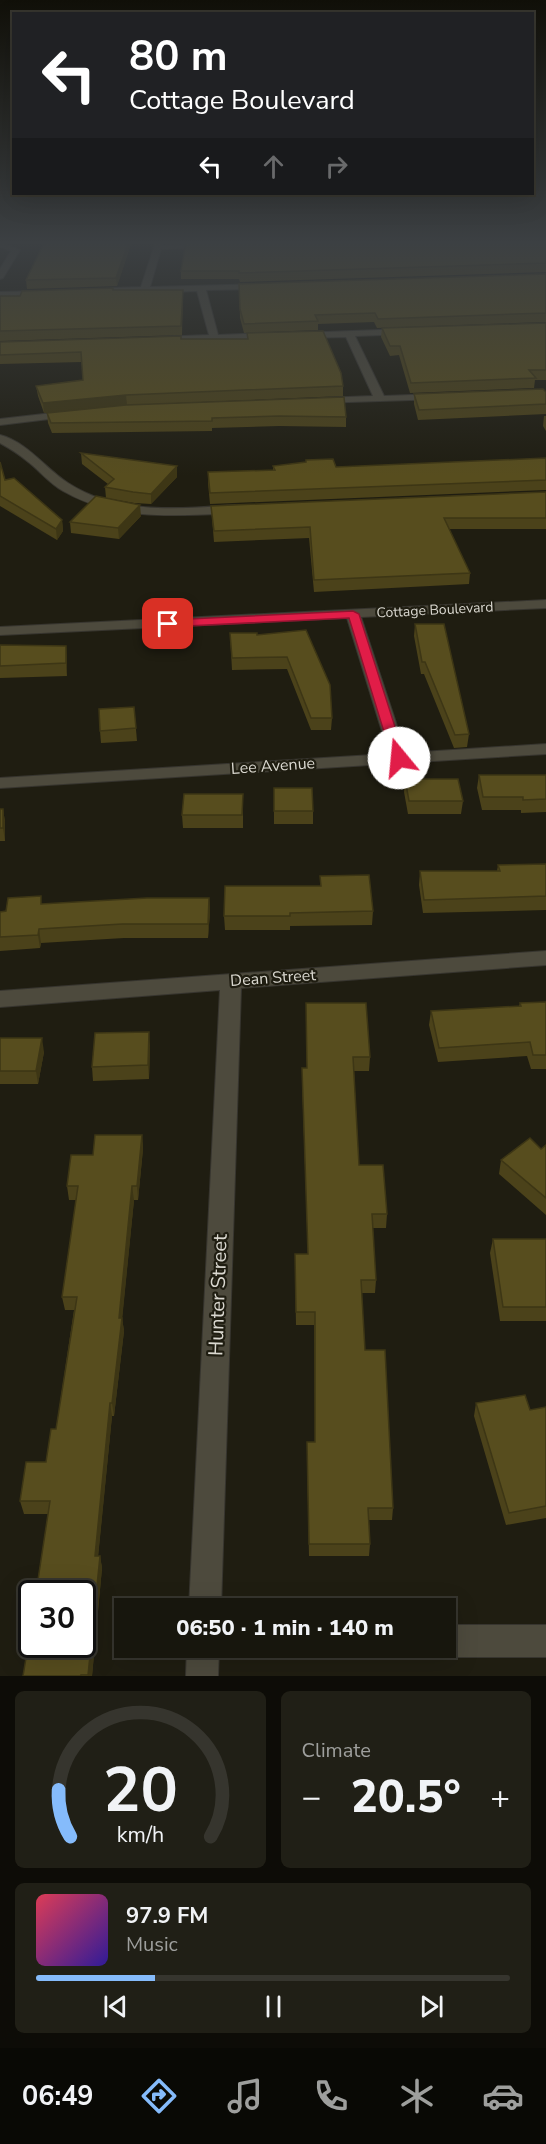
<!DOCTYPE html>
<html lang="en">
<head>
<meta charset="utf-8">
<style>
	body { margin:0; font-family:"Nunito Sans",sans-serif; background:#201f16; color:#f1f3f6; height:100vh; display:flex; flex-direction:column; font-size:22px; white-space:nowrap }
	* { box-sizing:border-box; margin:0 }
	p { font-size:20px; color:#9e9f9d }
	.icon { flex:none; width:33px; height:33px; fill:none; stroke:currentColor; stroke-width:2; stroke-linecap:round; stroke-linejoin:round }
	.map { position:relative; height:1676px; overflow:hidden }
	.details { display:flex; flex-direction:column; gap:15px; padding:15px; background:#0d0c07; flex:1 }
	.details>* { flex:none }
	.banner { position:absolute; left:12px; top:12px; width:522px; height:183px; border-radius:0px; box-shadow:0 6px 24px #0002,0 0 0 2px #36352e; background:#202124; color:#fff; overflow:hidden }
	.speed { position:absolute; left:18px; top:1580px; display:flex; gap:12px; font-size:30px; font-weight:700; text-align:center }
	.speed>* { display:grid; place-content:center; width:78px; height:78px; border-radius:50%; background:#17160d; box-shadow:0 6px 24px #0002,0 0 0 2px #36352e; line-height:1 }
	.speed .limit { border:3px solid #111; border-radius:9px; background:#fff; color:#111 }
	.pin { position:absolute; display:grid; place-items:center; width:51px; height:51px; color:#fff; margin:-26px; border-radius:12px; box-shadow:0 3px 9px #0006 }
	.me { position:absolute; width:66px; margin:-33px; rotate:343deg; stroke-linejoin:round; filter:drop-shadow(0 0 4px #0008) }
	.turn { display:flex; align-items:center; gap:21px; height:126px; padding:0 18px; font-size:27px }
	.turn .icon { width:78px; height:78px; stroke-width:2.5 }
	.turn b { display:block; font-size:42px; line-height:51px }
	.lanes { display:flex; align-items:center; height:57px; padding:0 18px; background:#0003; justify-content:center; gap:30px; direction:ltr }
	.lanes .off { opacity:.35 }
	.big { font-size:45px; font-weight:800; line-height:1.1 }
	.details .card { flex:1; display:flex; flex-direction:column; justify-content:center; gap:9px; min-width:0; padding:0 21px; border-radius:9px; background:#201f16 }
	.details .dial { align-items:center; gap:0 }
	.dial svg { height:156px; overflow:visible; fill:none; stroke:#36352e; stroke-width:7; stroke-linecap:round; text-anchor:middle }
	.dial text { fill:#f1f3f6; stroke:none }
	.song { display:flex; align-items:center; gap:18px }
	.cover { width:72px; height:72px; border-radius:9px; background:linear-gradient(135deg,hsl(350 70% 55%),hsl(250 70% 35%)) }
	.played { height:6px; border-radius:3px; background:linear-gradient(90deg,#85bbfb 25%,#36352e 25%) }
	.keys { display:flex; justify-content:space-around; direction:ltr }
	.heat { display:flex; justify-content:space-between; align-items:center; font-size:33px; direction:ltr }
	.details .tiles { flex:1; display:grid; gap:15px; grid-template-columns:1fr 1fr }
	.card:last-child { grid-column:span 2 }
	.trip { position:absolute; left:114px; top:1598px; width:342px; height:60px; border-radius:0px; background:#17160d; box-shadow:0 6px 24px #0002,0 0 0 2px #36352e; font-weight:800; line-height:60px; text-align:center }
	.dock { display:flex; height:96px; justify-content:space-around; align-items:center; background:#090905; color:#9e9f9d }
	.dock .icon { width:42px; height:42px }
	.dock .active { color:#85bbfb }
	.dock b { font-size:27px; color:#f1f3f6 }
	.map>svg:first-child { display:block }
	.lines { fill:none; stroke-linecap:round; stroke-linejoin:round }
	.street-casing { stroke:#37352f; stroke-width:2 }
	.street { fill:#4d4a3d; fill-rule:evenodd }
	.wall { fill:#4b421a }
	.shaded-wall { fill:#3d3615 }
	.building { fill:#574d1e; stroke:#3d3615; stroke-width:1.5 }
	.route { fill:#e11d48; stroke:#92132f; stroke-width:1.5 }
	.labels { text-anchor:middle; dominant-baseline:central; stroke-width:4.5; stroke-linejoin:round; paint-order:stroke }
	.far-street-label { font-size:14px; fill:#dad8d0; stroke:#1f1d11 }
	.street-label { font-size:16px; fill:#dad8d0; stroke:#1f1d11 }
	.near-street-label { font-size:20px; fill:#dad8d0; stroke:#1f1d11 }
</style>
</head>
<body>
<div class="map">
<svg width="546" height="1676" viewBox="0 0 546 1676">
	<rect width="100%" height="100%" fill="#1f1d11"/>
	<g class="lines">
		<g class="street-casing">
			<g id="street">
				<polygon points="156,241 164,241 163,245 208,244 212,246 208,248 161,249 150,287 265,284 266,286 262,289 206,290 218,335 271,333 276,336 274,338 155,342 153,340 158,337 209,335 197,291 113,294 109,291 113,288 141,287"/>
				<polygon points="0,242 20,250 3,278 0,279 0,269 11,251 0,247"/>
				<polygon points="46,291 47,293 43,296 0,298 0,292"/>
				<polygon points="406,329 411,332 409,334 355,336 384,396 438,394 442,395 442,399 318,403 317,401 322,398 373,396 346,337 302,338 297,335 299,333"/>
				<polygon points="70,411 74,412 74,416 0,425 0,419"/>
				<path d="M 0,435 C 27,442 45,468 68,483 C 117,515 179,509 235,505 L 241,509 L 235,513 C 176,516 115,521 63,491 C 49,483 39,470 27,461 C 19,454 9,448 0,443 Z"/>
				<polygon points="546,600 546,608 361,617 406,753 546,744 546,754 0,788 0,778 389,754 347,618 0,635 0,627"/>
				<polygon points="546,951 546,965 241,988 221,1608 189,1608 220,990 0,1007 0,991"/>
				<polygon points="446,1625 546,1625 546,1657 446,1657 435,1652 433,1647 446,1647"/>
				<polygon points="187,1647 219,1647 218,1676 186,1676"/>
			</g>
		</g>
		<use href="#street" class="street"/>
	</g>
	<g class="wall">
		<polygon points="45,241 132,241 117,286 27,289 26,280"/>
		<polygon points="188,241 546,241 546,272 240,282 239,279 181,279 181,271"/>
		<polygon points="546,274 546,322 377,328 374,322 318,324 318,330 244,333 240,318 239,284"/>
		<polygon points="113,288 114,290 183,290 182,335 0,341 0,296 20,296"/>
		<polygon points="546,323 546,380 535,380 534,388 410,393 399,355 390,356 381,337 382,328"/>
		<polygon points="247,333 343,386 343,396 127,405 44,413 38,396 36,386 83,380 82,362 0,364 0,342 247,339"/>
		<polygon points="546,392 546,414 418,420 414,404 414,394"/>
		<polygon points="47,413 346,417 346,427 279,426 212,428 212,431 52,433 48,423"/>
		<polygon points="544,416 546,416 546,431 543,426"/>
		<polygon points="81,453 177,466 177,477 151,504 134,503 106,498 105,487 108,484 82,464"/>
		<polygon points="546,458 546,490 210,504 208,483 208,472 273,470 273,466 336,467"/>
		<polygon points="0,462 5,480 62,520 63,531 57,540 0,506"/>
		<polygon points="546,492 546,529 449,529 470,573 469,584 314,592 309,538 214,542 211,506"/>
		<polygon points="141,516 119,539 71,533 70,522"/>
		<polygon points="415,624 469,734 467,747 454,748 424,674 421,674 414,636"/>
		<polygon points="306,630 332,718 331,730 311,730 287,669 232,670 230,633 257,635"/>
		<polygon points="0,645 66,646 67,676 0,678"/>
		<polygon points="134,707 137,741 101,743 100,731"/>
		<polygon points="479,775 546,775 546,812 521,813 521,810 482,810 477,788"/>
		<polygon points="405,779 463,801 461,814 408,814 404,792"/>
		<polygon points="274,788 313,811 313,824 274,824"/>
		<polygon points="243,794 243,828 183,828 182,815"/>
		<polygon points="0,809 3,809 5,822 5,841 0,841"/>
		<polygon points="546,864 546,910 423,913 419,885 420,871 497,871 498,865"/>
		<polygon points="320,876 373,911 372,925 290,926 290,930 225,930 224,916 320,886"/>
		<polygon points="209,898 210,912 208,938 124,938 41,943 40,948 0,951 0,912 6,911 43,904"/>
		<polygon points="546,1002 546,1069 531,1069 527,1056 438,1062 429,1025 431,1011 519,1006 520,1003"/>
		<polygon points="306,1003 370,1057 369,1071 354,1071 359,1165 387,1214 386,1228 372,1228 376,1280 375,1293 361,1293 365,1350 393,1508 392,1520 369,1520 370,1544 369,1556 309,1556 307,1455 307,1442 315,1442 314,1325 296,1325 295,1267 295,1254 308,1254 302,1082 302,1068 307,1068"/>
		<polygon points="0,1038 44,1052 38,1084 0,1084"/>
		<polygon points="150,1045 149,1079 93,1081 92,1067"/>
		<polygon points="142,1135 143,1149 138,1200 134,1200 122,1318 124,1331 114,1416 112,1416 98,1556 100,1556 102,1568 92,1676 23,1676 48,1514 24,1514 20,1501 46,1462 56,1429 74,1310 65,1310 62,1297 76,1200 69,1200 67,1186 93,1155"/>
		<polygon points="546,1145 546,1215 499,1174 501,1160 541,1149"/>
		<polygon points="493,1239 546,1239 546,1321 500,1321 490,1253"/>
		<polygon points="476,1403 530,1410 546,1407 546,1518 506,1525 474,1416"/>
	</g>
	<g class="shaded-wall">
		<polygon points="129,241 132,241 117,286 116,278"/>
		<polygon points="126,395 127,405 44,413 43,403"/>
		<polygon points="177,466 177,477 151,504 151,494"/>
		<polygon points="140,505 141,516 119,539 118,528"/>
		<polygon points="62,520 63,531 57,540 56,529"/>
		<polygon points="66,646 67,658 67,676 66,663"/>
		<polygon points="3,809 5,822 5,841 3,828"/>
		<polygon points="209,898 210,912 208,938 208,924"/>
		<polygon points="39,929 41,943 40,948 38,935"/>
		<polygon points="149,1032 150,1045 149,1079 148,1065"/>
		<polygon points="42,1038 44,1052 38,1084 36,1071"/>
		<polygon points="142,1135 143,1149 138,1200 137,1186"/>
		<polygon points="132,1186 134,1200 121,1331 119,1318"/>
		<polygon points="122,1318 124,1331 114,1416 112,1403"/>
		<polygon points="110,1403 112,1416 97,1568 95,1556"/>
		<polygon points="100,1556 102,1568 92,1676 88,1676"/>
	</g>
	<g class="building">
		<polygon points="45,241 129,241 116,278 26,280"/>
		<polygon points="225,241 546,241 546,263 239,273 239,271 181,271 186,242"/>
		<polygon points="546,274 546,313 378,319 375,313 315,315 318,321 244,324 240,309 239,284"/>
		<polygon points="113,288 113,290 183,290 181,326 0,331 0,296 20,296 22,291"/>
		<polygon points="546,323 546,370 529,370 536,378 411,383 400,346 390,346 382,328"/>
		<polygon points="323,331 341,373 343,386 126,395 43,403 36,386 83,380 81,352 0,355 0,342 181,336 181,339 248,339 247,333"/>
		<polygon points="543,389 546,392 546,404 419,410 414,394"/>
		<polygon points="344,397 346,417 279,416 212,418 212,421 51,423 47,413 126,405"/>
		<polygon points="81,453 177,466 151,494 133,492 105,487 114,479"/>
		<polygon points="546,458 546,480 210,493 208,472 275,470 273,466 306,462 306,460 333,459 336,467"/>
		<polygon points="0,462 5,480 14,478 62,520 56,529 0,496"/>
		<polygon points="546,492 546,518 444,518 470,573 314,580 310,527 214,531 211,506"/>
		<polygon points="96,496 140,505 118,528 70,522"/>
		<polygon points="415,624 444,624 469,734 455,735 425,662 422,662"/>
		<polygon points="306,630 330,685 332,718 311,718 287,657 232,658 230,633 257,633 257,635"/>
		<polygon points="0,645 66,646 66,663 0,666"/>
		<polygon points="134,707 136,728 100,731 99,709"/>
		<polygon points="479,775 546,775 546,799 523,800 523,797 483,797"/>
		<polygon points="405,779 458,779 463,801 409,801"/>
		<polygon points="274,788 312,788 313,811 274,811"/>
		<polygon points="184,794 243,794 242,815 182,815"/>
		<rect x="0" y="809" width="3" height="19"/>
		<polygon points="546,864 546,896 424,900 420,871 500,871 498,865"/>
		<polygon points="369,875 373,911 290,913 290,916 224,916 225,886 321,886 320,876"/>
		<polygon points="41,896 41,904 147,898 209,898 208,924 122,924 39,929 38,935 0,937 0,912 6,911 8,898"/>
		<polygon points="546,1002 546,1055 533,1055 530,1042 439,1048 431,1011 521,1006 520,1003"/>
		<polygon points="306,1003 366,1003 370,1057 353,1057 359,1165 383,1165 387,1214 372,1214 376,1280 361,1280 365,1350 385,1350 393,1508 368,1508 370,1544 309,1544 307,1442 315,1442 315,1312 296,1312 295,1254 308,1254 302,1068 307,1068"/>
		<polygon points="149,1032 148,1065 92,1067 95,1033"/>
		<polygon points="0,1038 42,1038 36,1071 0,1071"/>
		<polygon points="95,1135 142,1135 137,1186 132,1186 119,1318 122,1318 112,1403 110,1403 95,1556 100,1556 88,1675 81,1675 81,1676 23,1676 32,1622 32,1644 82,1644 82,1593 36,1593 50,1501 20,1501 26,1462 46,1462 51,1429 56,1429 77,1297 62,1297 78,1186 67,1186 71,1155 93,1155"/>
		<polygon points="530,1138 541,1149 546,1145 546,1198 501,1160"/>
		<polygon points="493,1239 546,1239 546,1307 503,1307"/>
		<polygon points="525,1395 530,1410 546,1407 546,1506 509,1513 476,1403"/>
	</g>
	<linearGradient id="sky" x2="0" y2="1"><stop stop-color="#111009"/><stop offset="0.51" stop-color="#3c4043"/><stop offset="1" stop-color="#3c4043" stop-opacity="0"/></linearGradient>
	<rect width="546" height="476" fill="url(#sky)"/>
	<polygon class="route" points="353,611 359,614 405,758 403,760 399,761 392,758 349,618 168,627 163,624 168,620"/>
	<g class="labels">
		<g class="far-street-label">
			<text transform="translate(435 610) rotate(-3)">Cottage Boulevard</text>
		</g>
		<g class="street-label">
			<text transform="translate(273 766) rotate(-4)">Lee Avenue</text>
			<text transform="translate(273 978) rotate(-4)">Dean Street</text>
		</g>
		<g class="near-street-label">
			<text transform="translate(218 1295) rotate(-88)">Hunter Street</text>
		</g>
	</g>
</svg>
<div class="speed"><div class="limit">30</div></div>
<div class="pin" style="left:168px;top:624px;background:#d93025"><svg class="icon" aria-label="arrive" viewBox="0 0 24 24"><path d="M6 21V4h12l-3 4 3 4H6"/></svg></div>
<svg class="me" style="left:399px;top:758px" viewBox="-20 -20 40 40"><circle r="19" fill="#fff"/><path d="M0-13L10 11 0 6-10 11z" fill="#e11d48"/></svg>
<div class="trip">06:50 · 1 min · 140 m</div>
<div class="banner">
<div class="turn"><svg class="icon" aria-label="left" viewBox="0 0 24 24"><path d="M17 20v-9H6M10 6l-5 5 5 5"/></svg><div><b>80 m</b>Cottage Boulevard</div></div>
<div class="lanes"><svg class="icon" aria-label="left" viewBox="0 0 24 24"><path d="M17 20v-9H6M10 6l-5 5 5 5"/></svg><svg class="icon off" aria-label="ahead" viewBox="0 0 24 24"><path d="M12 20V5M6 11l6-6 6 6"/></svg><svg class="icon off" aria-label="right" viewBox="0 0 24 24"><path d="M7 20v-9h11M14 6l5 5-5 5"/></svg></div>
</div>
</div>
<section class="details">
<div class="tiles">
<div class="card dial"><svg viewBox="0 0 100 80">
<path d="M14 69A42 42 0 1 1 86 69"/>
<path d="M14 69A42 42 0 0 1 8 45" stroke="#85bbfb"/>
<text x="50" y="56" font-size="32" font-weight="700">20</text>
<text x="50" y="72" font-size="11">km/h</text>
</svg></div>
<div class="card"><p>Climate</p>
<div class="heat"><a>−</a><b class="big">20.5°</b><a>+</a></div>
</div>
<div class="card">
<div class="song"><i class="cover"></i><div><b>97.9 FM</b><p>Music</p></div></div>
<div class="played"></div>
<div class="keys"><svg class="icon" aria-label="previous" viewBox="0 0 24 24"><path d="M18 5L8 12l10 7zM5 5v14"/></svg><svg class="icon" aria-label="pause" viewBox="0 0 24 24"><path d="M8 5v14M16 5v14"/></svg><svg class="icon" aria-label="next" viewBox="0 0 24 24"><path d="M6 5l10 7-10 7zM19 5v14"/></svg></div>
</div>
</div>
</section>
<nav class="dock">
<b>06:49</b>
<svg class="icon active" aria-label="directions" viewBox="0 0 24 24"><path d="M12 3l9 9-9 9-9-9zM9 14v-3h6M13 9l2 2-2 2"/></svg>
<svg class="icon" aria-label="music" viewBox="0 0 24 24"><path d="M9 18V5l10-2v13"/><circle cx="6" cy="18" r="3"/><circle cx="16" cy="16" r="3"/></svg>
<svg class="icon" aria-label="phone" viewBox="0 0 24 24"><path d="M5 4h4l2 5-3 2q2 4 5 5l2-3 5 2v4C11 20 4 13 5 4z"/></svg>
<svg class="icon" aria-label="climate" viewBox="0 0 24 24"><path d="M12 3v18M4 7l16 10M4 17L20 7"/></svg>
<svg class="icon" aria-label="car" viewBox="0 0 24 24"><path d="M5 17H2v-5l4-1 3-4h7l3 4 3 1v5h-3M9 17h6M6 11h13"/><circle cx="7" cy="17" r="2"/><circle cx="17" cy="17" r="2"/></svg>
</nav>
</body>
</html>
